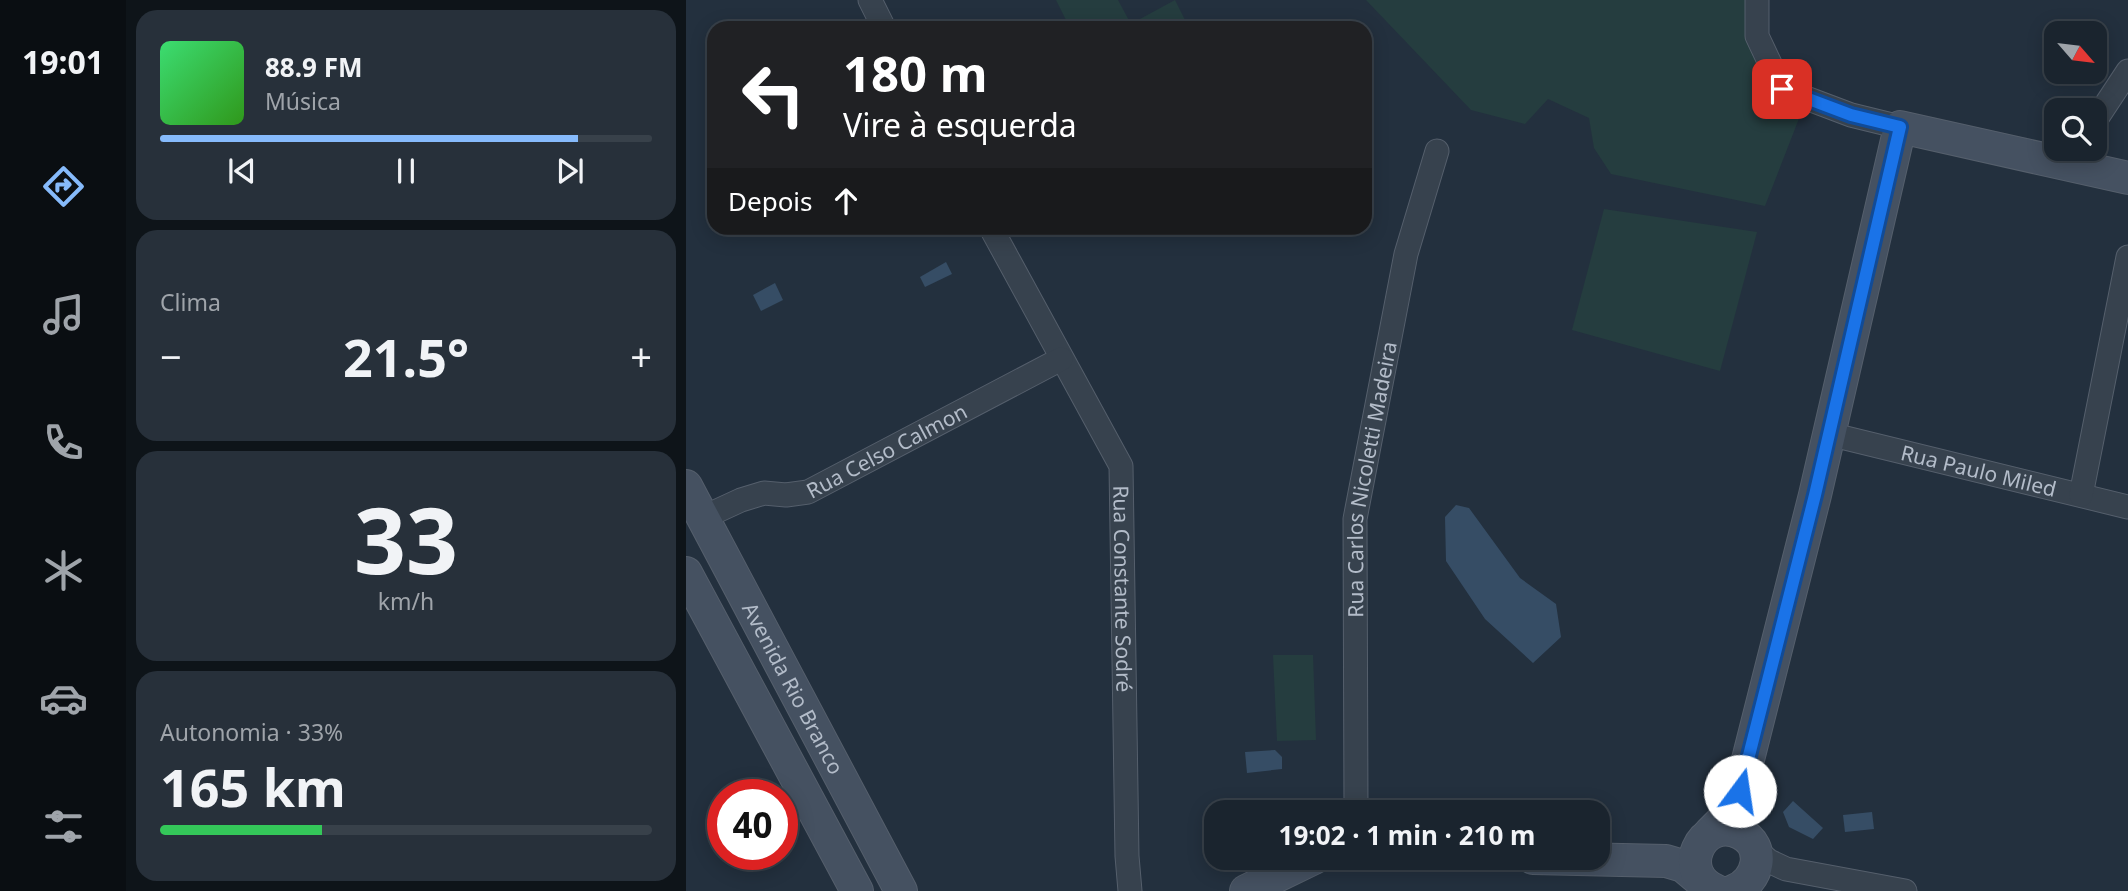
<!DOCTYPE html>
<html lang="pt">
<head>
<meta charset="utf-8">
<style>
	body { margin:0; font-family:"Noto Sans",sans-serif; background:#27303a; color:#f1f3f6; height:100vh; display:flex; flex-direction:column; font-size:26px; white-space:nowrap }
	* { box-sizing:border-box; margin:0 }
	p { font-size:23px; color:#9fa4aa }
	.icon { flex:none; width:38px; height:38px; fill:none; stroke:currentColor; stroke-width:2; stroke-linecap:round; stroke-linejoin:round }
	.map { position:relative; flex:1; overflow:hidden }
	.drawer { display:flex; flex-direction:column; gap:10px; padding:10px; background:#0e1419; width:560px }
	.drawer>* { flex:none }
	.guide { position:absolute; left:21px; top:21px; width:665px; height:214px; border-radius:21px; box-shadow:0 4px 18px #0003,0 0 0 2px #38414a; background:#202124; color:#fff; overflow:hidden }
	.needle { width:46px; rotate:118deg }
	.controls { position:absolute; left:1358px; top:21px; display:grid; gap:14px }
	.controls a { display:grid; place-items:center; width:63px; height:63px; border-radius:14px; background:#1a242e; box-shadow:0 4px 18px #0003,0 0 0 2px #38414a; font-size:35px }
	.speed { position:absolute; left:21px; top:779px; display:flex; gap:14px; font-size:35px; font-weight:700; text-align:center }
	.speed>* { display:grid; place-content:center; width:91px; height:91px; border-radius:50%; background:#1a242e; box-shadow:0 4px 18px #0003,0 0 0 2px #38414a; line-height:1 }
	.speed .limit { border:10px solid #d22; background:#fff; color:#111 }
	.pin { position:absolute; display:grid; place-items:center; width:60px; height:60px; color:#fff; margin:-30px; border-radius:14px; box-shadow:0 4px 10px #0006 }
	.me { position:absolute; width:77px; margin:-38px; rotate:14deg; stroke-linejoin:round; filter:drop-shadow(0 0 5px #0008) }
	.turn { display:flex; align-items:center; gap:24px; height:147px; padding:0 21px; font-size:32px }
	.turn .icon { width:91px; height:91px; stroke-width:2.5 }
	.turn b { display:block; font-size:49px; line-height:60px }
	.then { display:flex; align-items:center; height:66px; padding:0 21px; background:#0003; gap:14px; font-size:26px }
	.big { font-size:52px; font-weight:700; line-height:1.1 }
	.drawer .tile { flex:1; display:flex; flex-direction:column; justify-content:center; gap:10px; min-width:0; padding:0 24px; border-radius:21px; background:#27303a }
	.drawer .dial { align-items:center; gap:0 }
	.dial b { font-size:91px; line-height:1 }
	.song { display:flex; align-items:center; gap:21px }
	.cover { width:84px; height:84px; border-radius:10px; background:linear-gradient(135deg,hsl(140 70% 55%),hsl(110 70% 35%)) }
	.played { height:7px; border-radius:4px; background:linear-gradient(90deg,#86bafb 85%,#38414a 85%) }
	.keys { display:flex; justify-content:space-around; direction:ltr }
	.heat { display:flex; justify-content:space-between; align-items:center; font-size:38px; direction:ltr }
	.charge { height:10px; border-radius:5px; background:linear-gradient(90deg,#34c759 33%,#38414a 0) }
	.trip { position:absolute; left:518px; top:800px; width:406px; height:70px; border-radius:21px; background:#1a242e; box-shadow:0 4px 18px #0003,0 0 0 2px #38414a; font-weight:700; line-height:70px; text-align:center }
	main { display:flex; flex:1; min-height:0 }
	.tabs { display:flex; flex-direction:column; width:126px; justify-content:space-around; align-items:center; background:#0a0e12; color:#9fa4aa }
	.tabs .icon { width:49px; height:49px }
	.tabs .active { color:#86bafb }
	.tabs b { font-size:32px; color:#f1f3f6 }
	.map>svg:first-child { display:block }
	.green { fill:#253d3f }
	.water { fill:#364d65 }
	.lines { fill:none; stroke-linecap:round; stroke-linejoin:round }
	.street-casing { stroke:#555f6c; stroke-width:25 }
	.secondary-casing { stroke:#555f6c; stroke-width:34 }
	.street { stroke:#37424e; stroke-width:23 }
	.secondary { stroke:#455161; stroke-width:32 }
	.route-casing { stroke:#114b97; stroke-width:18 }
	.route { stroke:#1a73e8; stroke-width:12 }
	.labels { text-anchor:middle; dominant-baseline:central; stroke-width:7; stroke-linejoin:round; paint-order:stroke }
	.street-label { font-size:21px; fill:#b3bcc9; stroke:#1c2733 }
</style>
</head>
<body>
<main>
<nav class="tabs">
<b>19:01</b>
<svg class="icon active" aria-label="directions" viewBox="0 0 24 24"><path d="M12 3l9 9-9 9-9-9zM9 14v-3h6M13 9l2 2-2 2"/></svg>
<svg class="icon" aria-label="music" viewBox="0 0 24 24"><path d="M9 18V5l10-2v13"/><circle cx="6" cy="18" r="3"/><circle cx="16" cy="16" r="3"/></svg>
<svg class="icon" aria-label="phone" viewBox="0 0 24 24"><path d="M5 4h4l2 5-3 2q2 4 5 5l2-3 5 2v4C11 20 4 13 5 4z"/></svg>
<svg class="icon" aria-label="climate" viewBox="0 0 24 24"><path d="M12 3v18M4 7l16 10M4 17L20 7"/></svg>
<svg class="icon" aria-label="car" viewBox="0 0 24 24"><path d="M5 17H2v-5l4-1 3-4h7l3 4 3 1v5h-3M9 17h6M6 11h13"/><circle cx="7" cy="17" r="2"/><circle cx="17" cy="17" r="2"/></svg>
<svg class="icon" aria-label="filters" viewBox="0 0 24 24"><path d="M4 7h16M4 17h16"/><circle cx="9" cy="7" r="2"/><circle cx="15" cy="17" r="2"/></svg>
</nav>
<section class="drawer">
<div class="tile">
<div class="song"><i class="cover"></i><div><b>88.9 FM</b><p>Música</p></div></div>
<div class="played"></div>
<div class="keys"><svg class="icon" aria-label="previous" viewBox="0 0 24 24"><path d="M18 5L8 12l10 7zM5 5v14"/></svg><svg class="icon" aria-label="pause" viewBox="0 0 24 24"><path d="M8 5v14M16 5v14"/></svg><svg class="icon" aria-label="next" viewBox="0 0 24 24"><path d="M6 5l10 7-10 7zM19 5v14"/></svg></div>
</div>
<div class="tile"><p>Clima</p>
<div class="heat"><a>−</a><b class="big">21.5°</b><a>+</a></div>
</div>
<div class="tile dial"><b>33</b><p>km/h</p></div>
<div class="tile"><p>Autonomia · 33%</p><b class="big">165 km</b><div class="charge"></div></div>
</section>
<div class="map">
<svg width="1442" height="891" viewBox="0 0 1442 891">
	<rect width="100%" height="100%" fill="#23303e"/>
	<g class="green">
		<polygon points="370,0 432,0 446,26 442,28 384,28"/>
		<polygon points="489,0 503,28 458,28 454,19"/>
		<polygon points="680,0 1077,0 1085,62 1121,98 1079,206 925,174 908,148 903,118 862,99 839,124 785,110"/>
		<polygon points="918,209 1071,232 1034,371 886,330"/>
		<polygon points="587,655 627,655 630,740 591,741"/>
	</g>
	<g class="water">
		<polygon points="260,262 266,274 239,287 234,277"/>
		<polygon points="89,283 97,300 75,311 67,295"/>
		<polygon points="770,505 783,508 834,578 870,604 875,637 847,663 799,619 760,561 759,517"/>
		<polygon points="589,750 596,757 596,769 561,773 559,752"/>
		<polygon points="1107,801 1137,828 1127,839 1103,827 1097,812"/>
		<polygon points="1186,812 1188,829 1159,832 1157,815"/>
	</g>
	<g class="lines">
		<g class="street-casing">
			<g id="street">
				<polyline points="184,0 198,28"/>
				<polyline points="1071,0 1071,36 1096,89 1165,115 1214,127"/>
				<polyline points="1409,121 1442,71"/>
				<path id="s1" d="M 305,228 L 435,466 L 441,856 L 444,891"/>
				<path id="s2" d="M 1143,434 L 1442,507"/>
				<polyline points="1395,495 1442,257"/>
				<path id="s3" d="M 16,518 L 55,500 L 78,493 L 100,495 L 122,492 L 375,359"/>
				<path id="s4" d="M 670,812 L 669,519 L 720,254 L 751,151"/>
				<polyline points="1070,850 1083,861 1100,869 1219,891"/>
			</g>
		</g>
		<g class="secondary-casing">
			<g id="secondary">
				<path id="s5" d="M 0,486 L 215,891"/>
				<polyline points="0,573 171,891"/>
				<polyline points="1024,833 1046,811 1054,791 1129,495 1214,127 1442,178"/>
				<polyline points="847,858 980,861 997,866 1015,881"/>
				<polyline points="560,891 628,858"/>
				<path d="M 1031,891 C 988,874 1015,815 1054,833 C 1081,846 1073,882 1047,891"/>
			</g>
		</g>
		<use href="#street" class="street"/>
		<use href="#secondary" class="secondary"/>
	</g>
	<g class="lines">
		<g class="route-casing">
			<polyline id="route" points="1054,791 1129,495 1214,127 1165,115 1096,89"/>
		</g>
		<use href="#route" class="route"/>
	</g>
	<g class="labels">
		<g class="street-label">
			<text stroke="none"><textPath href="#s3" startOffset="200">Rua Celso Calmon</textPath></text>
			<text stroke="none"><textPath href="#s2" startOffset="154">Rua Paulo Miled</textPath></text>
			<text stroke="none"><textPath href="#s4" startOffset="334">Rua Carlos Nicoletti Madeira</textPath></text>
			<text stroke="none"><textPath href="#s1" startOffset="394">Rua Constante Sodré</textPath></text>
			<text stroke="none"><textPath href="#s5" startOffset="229">Avenida Rio Branco</textPath></text>
		</g>
	</g>
</svg>
<div class="controls">
<a><svg class="needle" viewBox="-14 -14 28 28"><path d="M0-13l5 13h-10z" fill="#e53935"/><path d="M0 13l5-13h-10z" fill="#9fa4aa"/></svg></a>
<a><svg class="icon" aria-label="search" viewBox="0 0 24 24"><circle cx="10" cy="10" r="6"/><path d="M15 15l6 6"/></svg></a>
</div>
<div class="speed"><div class="limit">40</div></div>
<div class="pin" style="left:1096px;top:89px;background:#d93025"><svg class="icon" aria-label="arrive" viewBox="0 0 24 24"><path d="M6 21V4h12l-3 4 3 4H6"/></svg></div>
<svg class="me" style="left:1054px;top:791px" viewBox="-20 -20 40 40"><circle r="19" fill="#fff"/><path d="M0-13L10 11 0 6-10 11z" fill="#1a73e8"/></svg>
<div class="trip">19:02 · 1 min · 210 m</div>
<div class="guide">
<div class="turn"><svg class="icon" aria-label="left" viewBox="0 0 24 24"><path d="M17 20v-9H6M10 6l-5 5 5 5"/></svg><div><b>180 m</b>Vire à esquerda</div></div>
<div class="then">Depois<svg class="icon" aria-label="ahead" viewBox="0 0 24 24"><path d="M12 20V5M6 11l6-6 6 6"/></svg></div>
</div>
</div>
</main>
</body>
</html>
